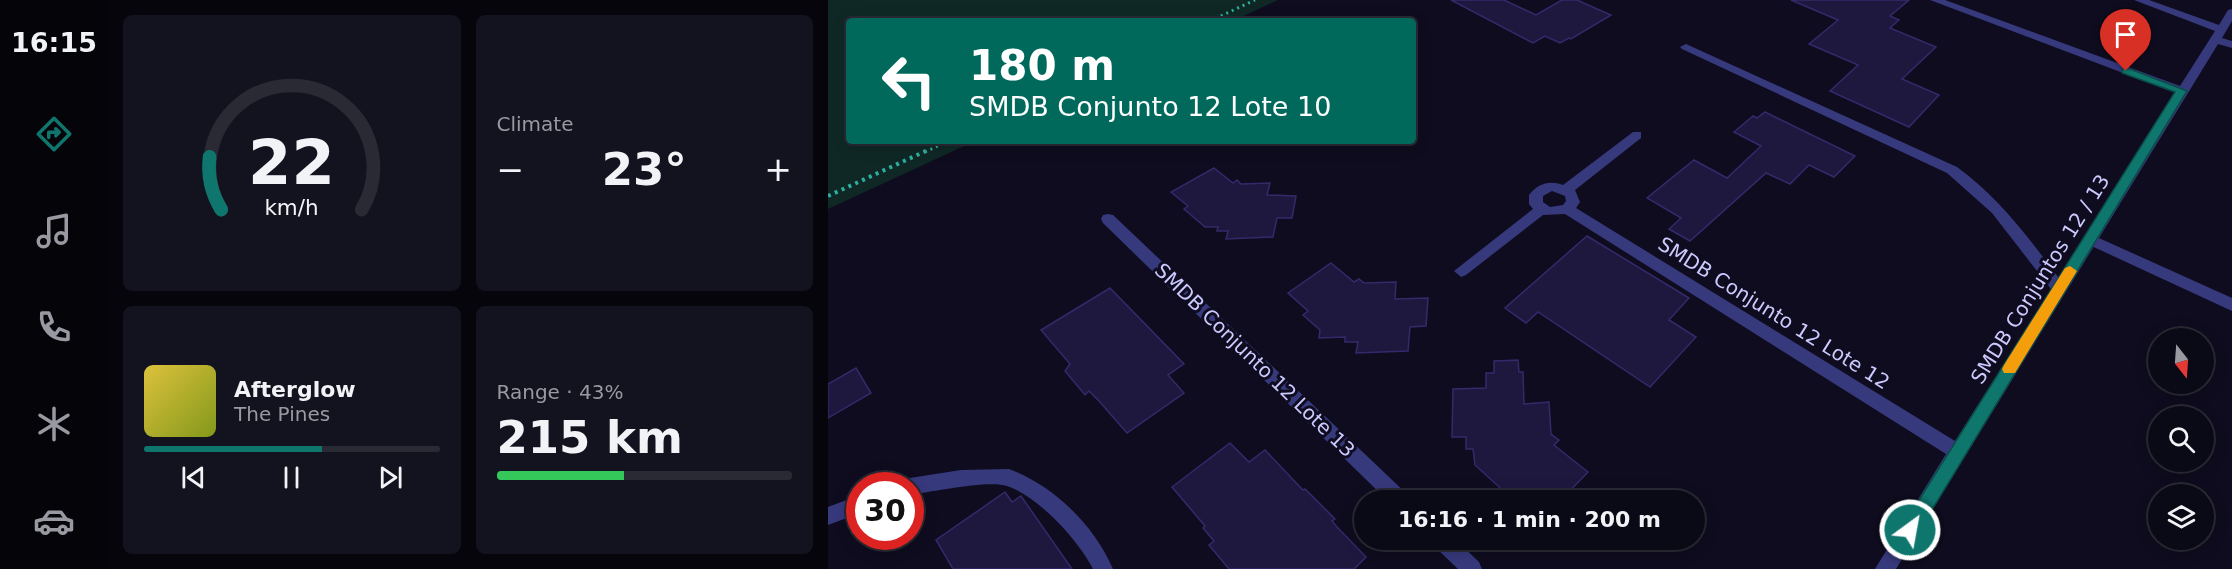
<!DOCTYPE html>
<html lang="en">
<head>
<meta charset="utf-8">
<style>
	body { margin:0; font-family:"DejaVu Sans",sans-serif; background:#13121f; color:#f1f3f6; height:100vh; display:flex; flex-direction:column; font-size:22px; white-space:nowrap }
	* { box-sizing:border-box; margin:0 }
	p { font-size:20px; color:#999aa1 }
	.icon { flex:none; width:33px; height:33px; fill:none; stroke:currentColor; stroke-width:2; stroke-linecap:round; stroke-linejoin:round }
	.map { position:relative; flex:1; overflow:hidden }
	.details { display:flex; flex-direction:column; gap:15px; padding:15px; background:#06050c; width:720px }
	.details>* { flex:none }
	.guide { position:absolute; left:18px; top:18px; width:570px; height:126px; border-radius:6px; box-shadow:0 3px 15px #0003,0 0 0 2px #2a2a35; background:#00695c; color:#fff; overflow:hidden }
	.needle { width:39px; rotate:163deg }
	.controls { position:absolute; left:1320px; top:328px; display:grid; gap:12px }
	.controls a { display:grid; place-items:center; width:66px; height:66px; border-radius:50%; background:#0a0916; box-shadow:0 3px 15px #0003,0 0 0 2px #2a2a35; font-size:30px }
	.speed { position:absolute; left:18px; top:472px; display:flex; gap:12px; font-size:30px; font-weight:700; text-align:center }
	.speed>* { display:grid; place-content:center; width:78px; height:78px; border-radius:50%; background:#0a0916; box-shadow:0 3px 15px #0003,0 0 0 2px #2a2a35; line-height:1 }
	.speed .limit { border:9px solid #d22; background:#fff; color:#111 }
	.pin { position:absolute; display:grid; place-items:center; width:51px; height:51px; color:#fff; margin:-62px -26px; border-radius:50% 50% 50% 0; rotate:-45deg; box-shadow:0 0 6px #0007 }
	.pin .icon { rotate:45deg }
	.me { position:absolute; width:66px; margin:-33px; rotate:32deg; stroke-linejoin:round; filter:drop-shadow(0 0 4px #0008) }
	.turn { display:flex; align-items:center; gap:21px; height:126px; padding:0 24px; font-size:27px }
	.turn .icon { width:78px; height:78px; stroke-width:2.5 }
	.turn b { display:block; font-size:42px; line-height:51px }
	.big { font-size:45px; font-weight:800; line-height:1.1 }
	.details .tile { flex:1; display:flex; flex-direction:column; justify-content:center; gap:9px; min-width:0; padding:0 21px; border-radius:9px; background:#13121f }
	.details .dial { align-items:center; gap:0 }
	.dial svg { height:156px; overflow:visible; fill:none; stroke:#2a2a35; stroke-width:7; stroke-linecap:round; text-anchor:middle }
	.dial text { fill:#f1f3f6; stroke:none }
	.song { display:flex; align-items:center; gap:18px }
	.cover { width:72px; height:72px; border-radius:9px; background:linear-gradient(135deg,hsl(50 70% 55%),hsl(70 70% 35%)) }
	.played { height:6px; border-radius:3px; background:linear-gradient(90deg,#0f766e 60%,#2a2a35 60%) }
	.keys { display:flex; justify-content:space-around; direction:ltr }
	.heat { display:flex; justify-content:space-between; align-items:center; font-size:33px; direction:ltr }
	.charge { height:9px; border-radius:4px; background:linear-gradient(90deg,#34c759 43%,#2a2a35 0) }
	.details .tiles { flex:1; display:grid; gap:15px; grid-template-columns:repeat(2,1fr) }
	.trip { position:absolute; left:526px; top:490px; width:351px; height:60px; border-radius:30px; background:#0a0916; box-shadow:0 3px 15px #0003,0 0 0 2px #2a2a35; font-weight:800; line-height:60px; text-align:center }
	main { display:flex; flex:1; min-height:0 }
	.tabs { display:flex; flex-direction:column; width:108px; justify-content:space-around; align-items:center; background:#040409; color:#999aa1 }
	.tabs .icon { width:42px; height:42px }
	.tabs .current { color:#0f766e }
	.tabs b { font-size:27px; color:#f1f3f6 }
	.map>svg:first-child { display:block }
	.green { fill:#0f2826 }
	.building { fill:#1e183f; stroke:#332a6b; stroke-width:1.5 }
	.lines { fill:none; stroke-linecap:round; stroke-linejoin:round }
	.path-far1 { stroke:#2daf9f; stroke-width:3; stroke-dasharray:2 4; stroke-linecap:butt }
	.path { stroke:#2daf9f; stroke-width:4; stroke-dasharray:3 4.5; stroke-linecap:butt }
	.service { fill:#37397d; fill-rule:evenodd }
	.minor { fill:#37397d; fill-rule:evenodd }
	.route { fill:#0f766e; stroke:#0a4d48; stroke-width:1.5 }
	.slow { fill:#f59e0b }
	.labels { text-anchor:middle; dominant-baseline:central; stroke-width:6; stroke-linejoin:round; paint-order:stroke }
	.street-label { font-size:20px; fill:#ccc9ff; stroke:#0e0c1e }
</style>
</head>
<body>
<main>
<nav class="tabs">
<b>16:15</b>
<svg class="icon current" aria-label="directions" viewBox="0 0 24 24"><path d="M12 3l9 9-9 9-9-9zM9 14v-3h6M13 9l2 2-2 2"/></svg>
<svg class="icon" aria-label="music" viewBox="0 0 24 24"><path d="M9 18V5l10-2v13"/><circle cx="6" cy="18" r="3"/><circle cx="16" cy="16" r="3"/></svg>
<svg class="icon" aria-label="phone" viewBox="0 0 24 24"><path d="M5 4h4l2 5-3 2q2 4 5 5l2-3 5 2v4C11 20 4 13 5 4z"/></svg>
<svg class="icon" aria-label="climate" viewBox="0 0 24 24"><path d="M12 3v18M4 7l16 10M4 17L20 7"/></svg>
<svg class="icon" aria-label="car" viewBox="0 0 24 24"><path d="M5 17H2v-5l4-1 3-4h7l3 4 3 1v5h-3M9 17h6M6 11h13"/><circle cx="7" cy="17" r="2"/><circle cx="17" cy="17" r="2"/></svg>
</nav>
<section class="details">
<div class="tiles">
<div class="tile dial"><svg viewBox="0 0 100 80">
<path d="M14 69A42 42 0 1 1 86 69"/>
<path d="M14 69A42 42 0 0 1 8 42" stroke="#0f766e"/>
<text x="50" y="56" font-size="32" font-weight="700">22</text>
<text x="50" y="72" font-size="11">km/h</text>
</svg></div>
<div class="tile"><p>Climate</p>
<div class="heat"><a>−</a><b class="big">23°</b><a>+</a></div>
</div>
<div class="tile">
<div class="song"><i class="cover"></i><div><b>Afterglow</b><p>The Pines</p></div></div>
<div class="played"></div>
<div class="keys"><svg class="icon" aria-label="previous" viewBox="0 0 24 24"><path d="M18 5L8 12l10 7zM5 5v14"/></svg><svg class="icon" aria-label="pause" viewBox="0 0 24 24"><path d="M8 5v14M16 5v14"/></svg><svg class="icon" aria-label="next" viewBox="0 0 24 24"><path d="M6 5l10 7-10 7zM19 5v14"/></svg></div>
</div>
<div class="tile"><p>Range · 43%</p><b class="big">215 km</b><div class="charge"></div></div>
</div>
</section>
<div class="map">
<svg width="1404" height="569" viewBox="0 0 1404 569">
	<rect width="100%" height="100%" fill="#0e0c1e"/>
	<polygon class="green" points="0,0 450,0 405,21 21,21 21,141 147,141 0,209"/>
	<g class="building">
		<polygon points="623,0 676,0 708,15 734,0 749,0 783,15 743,39 741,38 732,43 717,36 705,43"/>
		<polygon points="963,0 1081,0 1062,16 1071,20 1062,28 1108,47 1074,79 1111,95 1081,127 1002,91 1030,65 981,44 1010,20"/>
		<polygon points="937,112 1027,156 1006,177 981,165 962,184 938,173 862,241 841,229 853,218 819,198 866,160 899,178 933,146 906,132 925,116 929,118"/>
		<polygon points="386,168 405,183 409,180 413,184 442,183 439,195 468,196 464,218 449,218 445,237 398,239 400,231 389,231 390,227 377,227 356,209 360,206 343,192"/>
		<polygon points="759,236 861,298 841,320 868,337 822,387 710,312 698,323 677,308"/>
		<polygon points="503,263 526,282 531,279 536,283 568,282 567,299 600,298 598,326 582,327 580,351 528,353 530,342 517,342 517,337 491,338 492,330 475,315 480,311 460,293"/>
		<polygon points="282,288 356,364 340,375 356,393 299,433 271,401 261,391 257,395 237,371 242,364 213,330"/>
		<polygon points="690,360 691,372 695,372 696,404 721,402 723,434 731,440 726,445 760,472 732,501 698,501 686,493 682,497 647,465 645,449 638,449 638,437 624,437 625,389 658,388 658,373 666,373 666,361"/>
		<polygon points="28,368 43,393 0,418 0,384"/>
		<polygon points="402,443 421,462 437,450 475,490 477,489 507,519 504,521 509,527 538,557 526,569 401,569 381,545 386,541 375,528 377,526 344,487"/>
		<polygon points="177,492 184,502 193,496 244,569 125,569 108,540"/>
	</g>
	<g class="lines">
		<g class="path-far1">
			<polyline points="382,21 427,0"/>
			<polyline points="97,152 120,141"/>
		</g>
		<polyline class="path" points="0,196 100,150"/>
		<g class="service">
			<path d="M 858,44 L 1129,167 C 1173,199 1204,242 1236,285 L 1239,289 L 1236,293 L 1226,293 L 1164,213 L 1119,173 L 854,49 L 852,47 Z"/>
			<polygon points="280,214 285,215 580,495 582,501 560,501 275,223 273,219 275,215"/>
			<polygon points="1262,234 1404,298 1404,311 1257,243 1255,239 1257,235"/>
			<polygon points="604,540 628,540 651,562 654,569 630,569 607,547"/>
		</g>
		<g class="minor">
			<path d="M 1102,0 L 1117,0 L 1352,86 L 1387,31 L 1306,0 L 1321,0 L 1391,25 L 1400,10 L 1404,9 L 1404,21 L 1394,38 L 1404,41 L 1404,48 L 1390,44 L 1068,569 L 1047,569 L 1118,454 L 737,214 L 715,215 L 638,275 L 633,277 L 626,271 L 705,209 L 701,204 L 701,195 C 710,183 722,180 735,185 L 805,132 L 813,132 L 813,138 L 747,190 L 752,202 L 748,208 L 1127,441 L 1348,93 ZM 724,191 L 737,196 L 738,201 L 735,205 L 722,207 L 715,202 L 715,196 Z"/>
			<path d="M 181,469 C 226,486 266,525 285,569 L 265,569 C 251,541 210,496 179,486 C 160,480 104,492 82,495 L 82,486 L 73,486 L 76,481 L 82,478 L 133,470 Z"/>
			<polygon points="32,495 32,513 0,525 0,507"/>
		</g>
	</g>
	<polygon class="route" points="1294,69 1302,69 1359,91 1088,536 1082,538 1076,536 1073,530 1076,524 1347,92 1294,73"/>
	<polygon class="slow" points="1242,266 1249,271 1187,373 1176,373 1174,369 1176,365 1237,268"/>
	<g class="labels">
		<g class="street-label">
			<text transform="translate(1212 279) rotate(-58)">SMDB Conjuntos 12 / 13</text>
			<text transform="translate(946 313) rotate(32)">SMDB Conjunto 12 Lote 12</text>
			<text transform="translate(427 360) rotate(44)">SMDB Conjunto 12 Lote 13</text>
		</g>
	</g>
</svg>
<div class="controls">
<a><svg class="needle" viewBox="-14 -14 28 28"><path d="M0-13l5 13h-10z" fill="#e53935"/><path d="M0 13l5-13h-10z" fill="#999aa1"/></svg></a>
<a><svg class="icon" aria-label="search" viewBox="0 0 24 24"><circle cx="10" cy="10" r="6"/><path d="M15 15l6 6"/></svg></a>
<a><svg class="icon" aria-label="layers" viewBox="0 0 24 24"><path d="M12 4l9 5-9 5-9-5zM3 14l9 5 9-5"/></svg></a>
</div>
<div class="speed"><div class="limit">30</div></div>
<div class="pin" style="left:1298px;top:71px;background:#d93025"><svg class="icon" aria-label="arrive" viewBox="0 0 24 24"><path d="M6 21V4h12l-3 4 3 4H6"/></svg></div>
<svg class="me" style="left:1082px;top:530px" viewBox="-20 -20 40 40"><circle r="17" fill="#0f766e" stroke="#fff" stroke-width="3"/><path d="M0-11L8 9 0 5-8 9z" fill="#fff"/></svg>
<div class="trip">16:16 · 1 min · 200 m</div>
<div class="guide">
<div class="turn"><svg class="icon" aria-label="left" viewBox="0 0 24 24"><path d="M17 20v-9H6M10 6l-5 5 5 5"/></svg><div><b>180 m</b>SMDB Conjunto 12 Lote 10</div></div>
</div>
</div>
</main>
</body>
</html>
